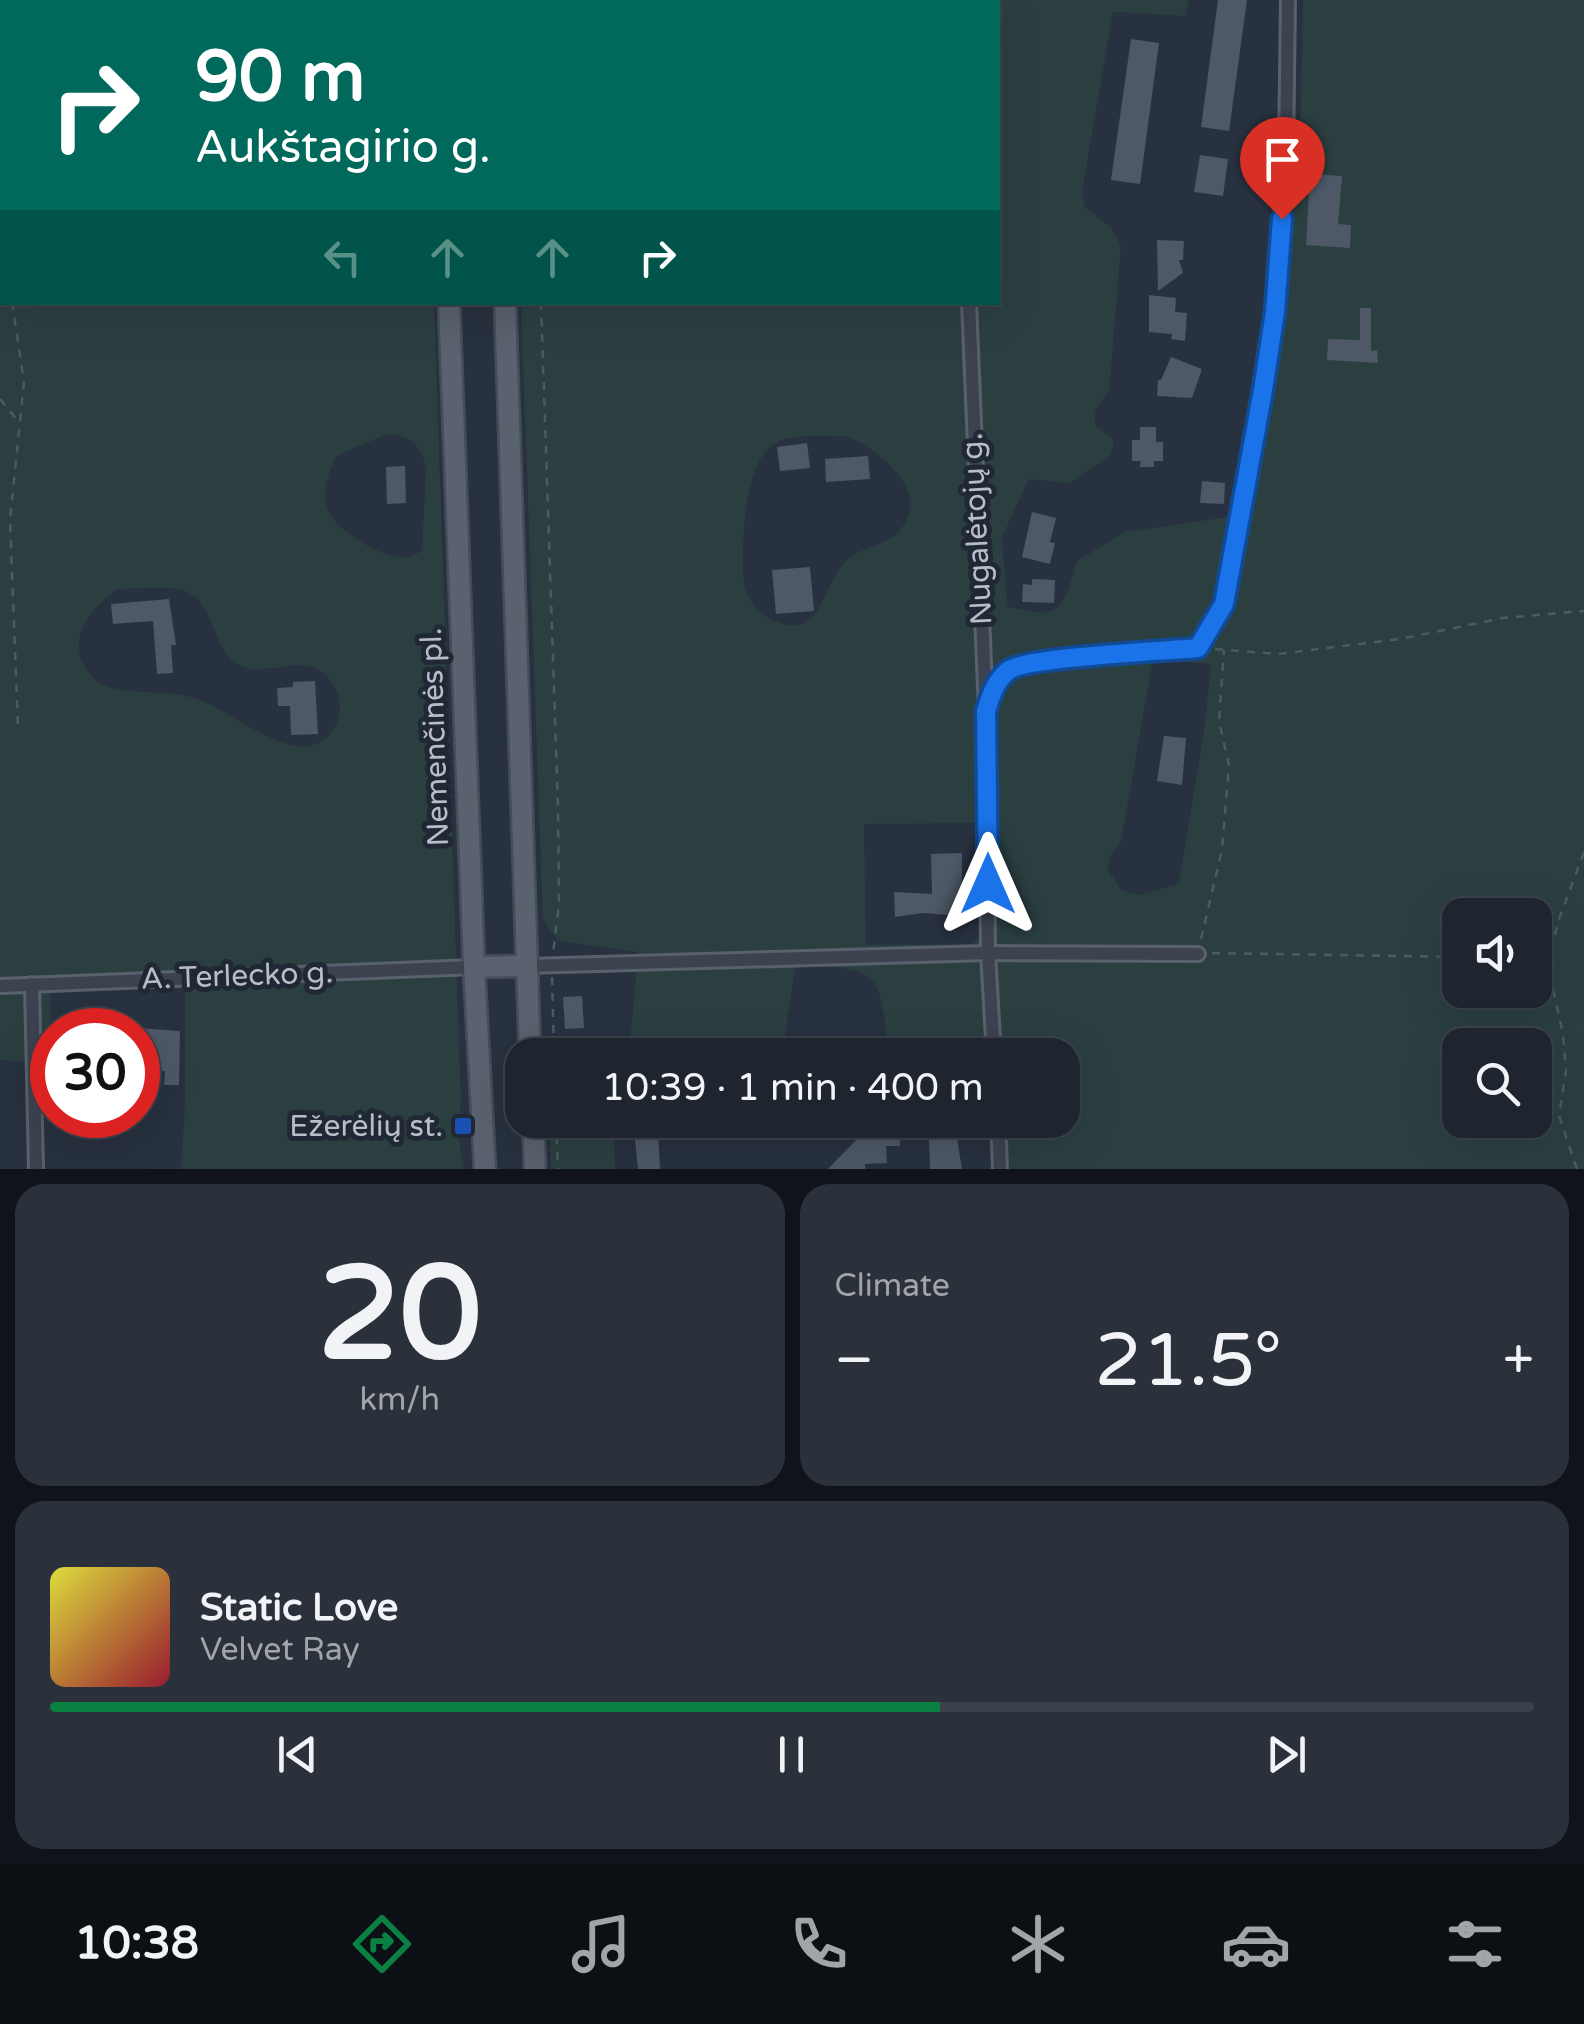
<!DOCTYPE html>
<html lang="en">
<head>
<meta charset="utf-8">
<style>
	body { margin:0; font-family:"Varela Round",sans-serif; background:#2b313b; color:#f1f3f6; height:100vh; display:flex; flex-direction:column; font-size:38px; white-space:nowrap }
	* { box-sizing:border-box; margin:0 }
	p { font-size:32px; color:#a1a5aa }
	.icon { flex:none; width:55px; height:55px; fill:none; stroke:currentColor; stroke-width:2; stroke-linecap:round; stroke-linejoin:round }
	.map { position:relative; height:1169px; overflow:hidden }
	.drawer { display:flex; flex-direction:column; gap:15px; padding:15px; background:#10141a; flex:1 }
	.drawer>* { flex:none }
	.top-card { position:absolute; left:0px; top:0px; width:1000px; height:305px; box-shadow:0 10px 40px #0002,0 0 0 2px #3c424b; background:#00695c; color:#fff; overflow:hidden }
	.buttons { position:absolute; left:1442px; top:898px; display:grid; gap:20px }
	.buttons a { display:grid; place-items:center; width:110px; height:110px; border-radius:20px; background:#1e252f; box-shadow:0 10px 40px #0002,0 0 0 2px #3c424b; font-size:50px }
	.speed { position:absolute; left:30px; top:1008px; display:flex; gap:20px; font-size:50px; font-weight:700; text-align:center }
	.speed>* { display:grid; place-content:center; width:130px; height:130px; border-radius:50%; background:#1e252f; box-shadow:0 10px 40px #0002,0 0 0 2px #3c424b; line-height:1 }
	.speed .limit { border:15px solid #d22; background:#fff; color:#111 }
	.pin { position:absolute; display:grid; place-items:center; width:85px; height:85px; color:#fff; margin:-102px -42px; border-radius:50% 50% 50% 0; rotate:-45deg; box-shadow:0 0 10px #0007 }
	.pin .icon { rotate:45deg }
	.me { position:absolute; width:110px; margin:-55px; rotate:0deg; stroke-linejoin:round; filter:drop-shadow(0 0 8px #0008) }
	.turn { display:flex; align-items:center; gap:35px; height:210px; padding:0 30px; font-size:45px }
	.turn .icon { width:130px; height:130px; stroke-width:2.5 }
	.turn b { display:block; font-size:70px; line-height:85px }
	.lanes { display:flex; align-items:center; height:95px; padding:0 30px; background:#0003; justify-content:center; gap:50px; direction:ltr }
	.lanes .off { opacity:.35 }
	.big { font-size:75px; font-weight:600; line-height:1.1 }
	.drawer .card { flex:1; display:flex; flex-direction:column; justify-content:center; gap:15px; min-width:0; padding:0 35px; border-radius:30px; background:#2b313b }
	.drawer .dial { align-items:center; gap:0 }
	.dial b { font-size:130px; line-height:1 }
	.song { display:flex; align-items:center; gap:30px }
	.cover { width:120px; height:120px; border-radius:15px; background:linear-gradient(135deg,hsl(60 70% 55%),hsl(350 70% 35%)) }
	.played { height:10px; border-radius:5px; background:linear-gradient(90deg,#0b8043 60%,#3c424b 60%) }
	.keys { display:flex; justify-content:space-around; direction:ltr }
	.heat { display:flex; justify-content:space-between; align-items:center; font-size:55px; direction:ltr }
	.drawer .tiles { flex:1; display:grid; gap:15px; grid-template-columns:1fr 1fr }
	.card:last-child { grid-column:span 2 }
	.trip { position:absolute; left:505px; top:1038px; width:575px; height:100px; border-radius:30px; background:#1e252f; box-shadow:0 10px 40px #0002,0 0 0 2px #3c424b; font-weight:600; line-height:100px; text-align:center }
	.tabs { display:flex; height:160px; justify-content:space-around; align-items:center; background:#0c0f13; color:#a1a5aa }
	.tabs .icon { width:70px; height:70px }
	.tabs .on { color:#0b8043 }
	.tabs b { font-size:45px; color:#f1f3f6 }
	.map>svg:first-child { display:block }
	.green { fill:#2b3f41; fill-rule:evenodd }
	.building { fill:#4e5867 }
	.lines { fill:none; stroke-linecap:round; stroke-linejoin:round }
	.minor-casing { stroke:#59616c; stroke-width:18 }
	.primary-casing { stroke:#454c58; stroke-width:25 }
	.path { stroke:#4a5c5f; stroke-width:2.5; stroke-dasharray:8 8; stroke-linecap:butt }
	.minor { stroke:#3c434f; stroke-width:12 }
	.primary { stroke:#5a626f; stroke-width:20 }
	.route-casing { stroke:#114b97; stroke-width:25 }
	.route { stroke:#1a73e8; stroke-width:18 }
	.transit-dot { fill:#1a4fb4; stroke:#202834; stroke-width:4 }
	.labels { text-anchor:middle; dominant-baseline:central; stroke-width:10; stroke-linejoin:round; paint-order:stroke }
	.street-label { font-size:30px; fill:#b8bec9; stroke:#202834 }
	.poi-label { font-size:30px; fill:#b8bec9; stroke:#202834; text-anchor:end }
</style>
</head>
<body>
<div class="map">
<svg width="1584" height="1169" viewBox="0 0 1584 1169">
	<rect width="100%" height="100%" fill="#28313f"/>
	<g class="green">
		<path d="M 0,0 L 217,2 L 2,2 L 2,302 L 434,303 L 461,1105 L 457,1128 L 464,1169 L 181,1169 L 185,1102 L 185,975 L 50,979 L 52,1059 L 49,1064 L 0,1060 ZM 387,434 C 410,436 421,444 426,467 L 422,551 C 417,553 413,556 408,557 C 386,561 336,531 328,510 C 321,492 329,473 336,456 ZM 117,589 C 134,589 170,586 185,591 C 217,602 210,654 243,667 C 269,676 302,654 324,674 C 349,695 344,736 311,746 C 295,750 275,740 261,733 C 238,722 219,706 194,698 C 166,689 131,696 104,685 C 95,682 87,672 83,664 C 68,635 94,606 117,589 Z"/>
		<path d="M 511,0 L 1189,0 L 1185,16 L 1113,12 L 1082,192 L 1085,207 L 1112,229 L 1121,246 L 1109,392 L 1094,411 L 1096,426 L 1114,440 L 1111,455 L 1069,483 L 1029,479 L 1002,537 L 1007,606 C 1061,622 1063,610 1077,561 L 1125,532 L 1228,517 L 1255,500 L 1277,380 L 1300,144 L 1303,0 L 1584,0 L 1584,1169 L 1008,1169 L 1008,1130 L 1003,1120 L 1062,1120 L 1062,1055 L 889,1055 C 879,969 883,971 796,963 L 782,1055 L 629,1055 L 638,952 L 558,941 L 543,920 L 521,303 L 998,302 L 998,2 ZM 847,436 C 880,450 936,495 897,533 C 882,547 859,547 844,563 C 819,590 821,649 765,616 C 750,607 743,587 743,570 C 743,535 743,449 785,439 C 804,434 827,437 847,436 ZM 1153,659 L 1211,664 L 1204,731 L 1179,884 L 1139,895 L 1121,890 L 1107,868 L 1111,854 L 1121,842 ZM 982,823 L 981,936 L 972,944 L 866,945 L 864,824 ZM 1460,915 L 1535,915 L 1535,990 L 1460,990 ZM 1460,1045 L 1535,1045 L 1535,1120 L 1460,1120 Z"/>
		<polygon points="556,1120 613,1120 615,1169 551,1169 550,1137"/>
	</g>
	<g class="building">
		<polygon points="1218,0 1247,0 1229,131 1201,127"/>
		<polygon points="1131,39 1159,43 1140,184 1111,180"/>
		<polygon points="1200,155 1228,159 1223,196 1194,192"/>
		<polygon points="1310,174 1342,176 1338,224 1351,225 1350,248 1306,245"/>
		<polygon points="1157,240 1184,241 1183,260 1179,260 1183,273 1158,291"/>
		<polygon points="1149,295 1176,298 1175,312 1187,313 1185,341 1171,339 1172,334 1149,332"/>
		<polygon points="1360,308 1371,308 1371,351 1377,350 1378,363 1327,360 1328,339 1360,340"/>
		<polygon points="1171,357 1202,369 1192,398 1157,396 1158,380 1161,380"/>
		<polygon points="1140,427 1156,427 1156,442 1163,442 1163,461 1154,461 1154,467 1140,467 1141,461 1132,461 1132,440 1140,440"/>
		<polygon points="807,443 810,468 780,471 777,447"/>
		<polygon points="868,456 870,479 826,482 825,459"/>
		<polygon points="405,466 406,503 387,504 386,467"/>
		<polygon points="1202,481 1225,483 1224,504 1200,503"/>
		<polygon points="1032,512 1056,518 1050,542 1055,543 1050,564 1022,557"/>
		<polygon points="810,567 814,611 776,614 772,570"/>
		<polygon points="1032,579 1055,580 1054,603 1022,602 1023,584 1032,585"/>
		<polygon points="169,599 176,645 171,645 173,673 157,674 153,621 113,624 111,604"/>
		<polygon points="315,681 318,734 291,735 290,706 278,706 277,688 293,687 293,682"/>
		<polygon points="1164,736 1186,738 1182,785 1157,781"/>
		<polygon points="962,853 962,916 923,913 895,917 894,892 932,894 931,854"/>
		<polygon points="582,996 584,1028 565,1029 563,997"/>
		<polygon points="138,1028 180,1031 179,1085 164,1085 165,1071 138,1070"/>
		<polygon points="633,1120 696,1120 696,1130 658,1131 660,1169 638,1169"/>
		<polygon points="832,1120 863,1120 863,1134 900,1135 900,1146 886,1146 887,1163 865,1164 865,1169 828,1169 856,1140 832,1140"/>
		<polygon points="912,1120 954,1120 962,1169 930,1169 929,1138 913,1139"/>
	</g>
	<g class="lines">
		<g class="minor-casing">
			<g id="minor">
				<polyline points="969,302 986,711 988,953 994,1055"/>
				<path d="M 986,711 C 991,695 995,680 1009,670 C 1028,657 1166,651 1198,648 L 1223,604 L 1275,312 L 1286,154 L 1288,0"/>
				<polyline points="527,966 988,953 1198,954"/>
				<polyline points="32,984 36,1169"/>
				<polyline points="0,986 474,967"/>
				<polyline points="998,1120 1000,1169"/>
			</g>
		</g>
		<g class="primary-casing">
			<g id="primary">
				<polyline points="436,0 436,2"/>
				<polyline points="495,0 495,2"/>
				<polyline points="449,302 474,967 485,1169"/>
				<polyline points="505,302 530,1055"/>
				<polyline points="474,967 527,966"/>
				<polyline points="533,1120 535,1169"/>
			</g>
		</g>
		<g class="path">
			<polyline points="529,0 529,2"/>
			<polyline points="968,2 968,0"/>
			<polyline points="0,223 2,239"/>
			<polyline points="12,302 24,382 10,520 18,729"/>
			<polyline points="541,302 558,808 559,905 553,954"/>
			<polyline points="0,399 18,421"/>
			<polyline points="1215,649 1278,654 1400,639 1503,618 1584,611"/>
			<polyline points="1201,939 1222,850 1229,765 1219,721 1224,650"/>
			<polyline points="1535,950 1548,948"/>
			<polyline points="1212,953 1460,957"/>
			<polyline points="552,977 554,1055"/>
			<polyline points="556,1120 558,1169"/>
			<polyline points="1577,1169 1559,1116 1566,1071 1563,1034 1548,966 1558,922 1584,852"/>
		</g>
		<use href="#minor" class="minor"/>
		<use href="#primary" class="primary"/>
	</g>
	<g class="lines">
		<g class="route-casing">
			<path id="route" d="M 988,884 L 986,711 C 991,695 995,681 1009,670 C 1028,657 1166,651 1198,648 L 1224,604 L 1263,390 L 1275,312 L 1282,219"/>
		</g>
		<use href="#route" class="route"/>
	</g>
	<rect class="transit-dot" x="453" y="1116" width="20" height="20" rx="5"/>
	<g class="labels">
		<g class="street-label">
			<text transform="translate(977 529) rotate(-93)">Nugalėtojų g.</text>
			<text transform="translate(435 737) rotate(-92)">Nemenčinės pl.</text>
			<text transform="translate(237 976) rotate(-2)">A. Terlecko g.</text>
		</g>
		<g class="poi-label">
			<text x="443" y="1126">Ežerėlių st.</text>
		</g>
	</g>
</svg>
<div class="buttons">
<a><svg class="icon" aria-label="sound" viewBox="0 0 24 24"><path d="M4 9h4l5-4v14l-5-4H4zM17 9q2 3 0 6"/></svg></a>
<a><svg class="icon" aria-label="search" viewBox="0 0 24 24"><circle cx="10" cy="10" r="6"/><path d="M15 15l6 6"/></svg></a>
</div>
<div class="speed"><div class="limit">30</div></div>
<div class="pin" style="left:1282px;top:219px;background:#d93025"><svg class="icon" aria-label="arrive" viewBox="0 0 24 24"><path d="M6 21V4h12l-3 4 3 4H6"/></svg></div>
<svg class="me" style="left:988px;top:884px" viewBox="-20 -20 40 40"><path d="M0-17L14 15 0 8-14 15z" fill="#1a73e8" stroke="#fff" stroke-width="4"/></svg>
<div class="trip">10:39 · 1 min · 400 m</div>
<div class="top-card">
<div class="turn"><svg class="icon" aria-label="right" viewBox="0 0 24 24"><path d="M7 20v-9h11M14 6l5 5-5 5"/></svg><div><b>90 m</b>Aukštagirio g.</div></div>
<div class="lanes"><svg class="icon off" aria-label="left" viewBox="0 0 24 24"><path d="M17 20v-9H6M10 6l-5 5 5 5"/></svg><svg class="icon off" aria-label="ahead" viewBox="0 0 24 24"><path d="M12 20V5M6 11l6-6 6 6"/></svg><svg class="icon off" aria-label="ahead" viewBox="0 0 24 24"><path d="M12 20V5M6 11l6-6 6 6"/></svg><svg class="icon" aria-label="right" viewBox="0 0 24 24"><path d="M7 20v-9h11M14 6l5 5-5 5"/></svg></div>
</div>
</div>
<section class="drawer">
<div class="tiles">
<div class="card dial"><b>20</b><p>km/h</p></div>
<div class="card"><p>Climate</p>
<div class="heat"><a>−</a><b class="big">21.5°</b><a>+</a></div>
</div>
<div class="card">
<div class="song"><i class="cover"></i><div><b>Static Love</b><p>Velvet Ray</p></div></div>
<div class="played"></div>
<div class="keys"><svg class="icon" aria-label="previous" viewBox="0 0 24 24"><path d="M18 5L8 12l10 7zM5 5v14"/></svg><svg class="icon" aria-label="pause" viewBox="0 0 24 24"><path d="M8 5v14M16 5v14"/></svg><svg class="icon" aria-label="next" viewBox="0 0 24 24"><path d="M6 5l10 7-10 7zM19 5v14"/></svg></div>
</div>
</div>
</section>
<nav class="tabs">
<b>10:38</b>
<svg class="icon on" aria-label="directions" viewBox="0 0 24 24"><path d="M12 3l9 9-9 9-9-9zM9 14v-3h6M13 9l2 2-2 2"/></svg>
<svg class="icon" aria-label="music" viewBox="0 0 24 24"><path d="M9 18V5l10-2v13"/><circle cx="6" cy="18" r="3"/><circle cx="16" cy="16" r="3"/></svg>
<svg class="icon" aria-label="phone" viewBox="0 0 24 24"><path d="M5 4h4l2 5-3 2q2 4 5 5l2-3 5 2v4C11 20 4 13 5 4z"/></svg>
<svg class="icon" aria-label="climate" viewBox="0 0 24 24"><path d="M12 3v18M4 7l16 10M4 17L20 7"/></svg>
<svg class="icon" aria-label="car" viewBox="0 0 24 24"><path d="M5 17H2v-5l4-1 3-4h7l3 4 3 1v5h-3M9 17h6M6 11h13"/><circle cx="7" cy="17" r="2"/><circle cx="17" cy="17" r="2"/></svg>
<svg class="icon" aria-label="filters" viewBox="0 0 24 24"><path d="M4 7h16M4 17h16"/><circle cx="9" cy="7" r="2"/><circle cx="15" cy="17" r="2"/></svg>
</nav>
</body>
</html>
